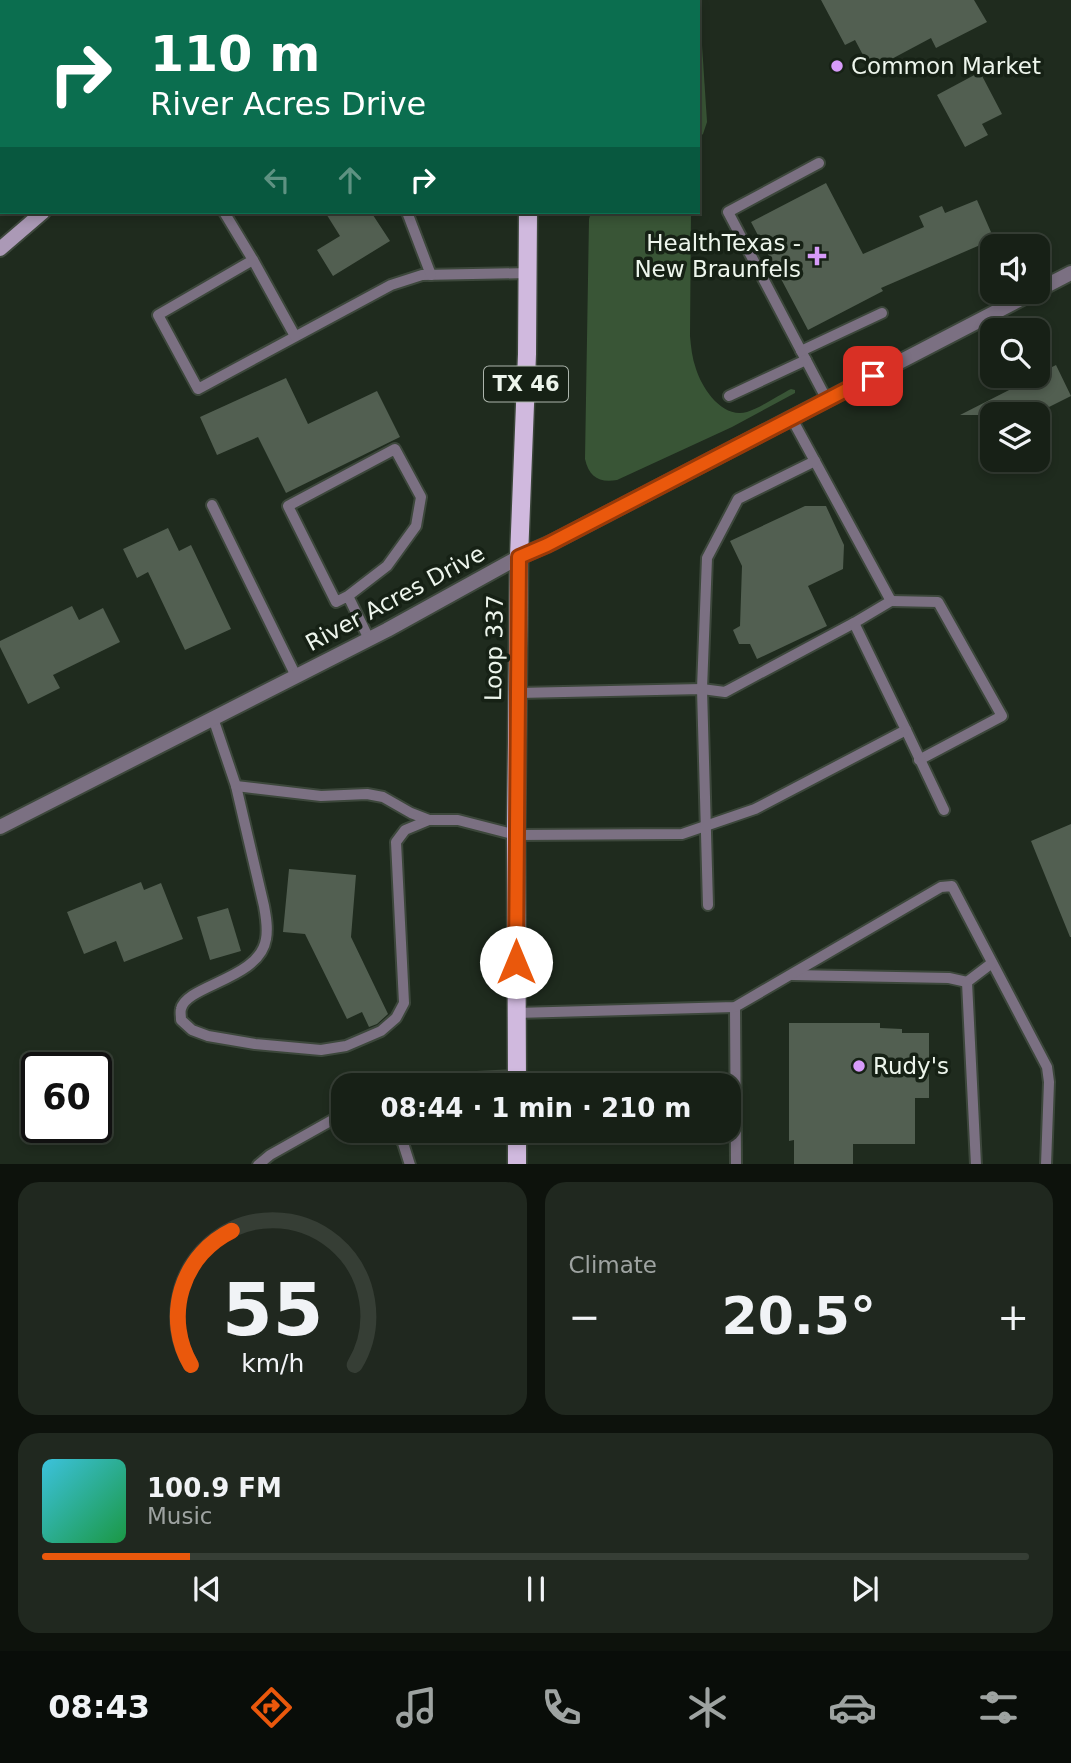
<!DOCTYPE html>
<html lang="en">
<head>
<meta charset="utf-8">
<style>
	body { margin:0; font-family:"DejaVu Sans",sans-serif; background:#20281f; color:#f1f3f6; height:100vh; display:flex; flex-direction:column; font-size:26px; white-space:nowrap }
	* { box-sizing:border-box; margin:0 }
	p { font-size:23px; color:#9ea3a1 }
	.icon { flex:none; width:38px; height:38px; fill:none; stroke:currentColor; stroke-width:2; stroke-linecap:round; stroke-linejoin:round }
	.map { position:relative; height:1164px; overflow:hidden }
	.drawer { display:flex; flex-direction:column; gap:18px; padding:18px; background:#0d120c; flex:1 }
	.drawer>* { flex:none }
	.banner { position:absolute; left:0px; top:0px; width:700px; height:214px; box-shadow:0 4px 10px #0003,0 0 0 2px #363e35; background:#0b6e4f; color:#fff; overflow:hidden }
	.tools { position:absolute; left:980px; top:234px; display:grid; gap:14px }
	.tools a { display:grid; place-items:center; width:70px; height:70px; border-radius:14px; background:#172016; box-shadow:0 4px 10px #0003,0 0 0 2px #363e35; font-size:35px }
	.speed { position:absolute; left:21px; top:1052px; display:flex; gap:14px; font-size:35px; font-weight:700; text-align:center }
	.speed>* { display:grid; place-content:center; width:91px; height:91px; border-radius:50%; background:#172016; box-shadow:0 4px 10px #0003,0 0 0 2px #363e35; line-height:1 }
	.speed .limit { border:4px solid #111; border-radius:10px; background:#fff; color:#111 }
	.pin { position:absolute; display:grid; place-items:center; width:60px; height:60px; color:#fff; margin:-30px; border-radius:14px; box-shadow:0 4px 10px #0006 }
	.me { position:absolute; width:77px; margin:-38px; rotate:0deg; stroke-linejoin:round; filter:drop-shadow(0 0 5px #0008) }
	.turn { display:flex; align-items:center; gap:24px; height:147px; padding:0 35px; font-size:32px }
	.turn .icon { width:91px; height:91px; stroke-width:2.5 }
	.turn b { display:block; font-size:49px; line-height:60px }
	.lanes { display:flex; align-items:center; height:66px; padding:0 35px; background:#0003; justify-content:center; gap:35px; direction:ltr }
	.lanes .off { opacity:.35 }
	.big { font-size:52px; font-weight:700; line-height:1.1 }
	.drawer .card { flex:1; display:flex; flex-direction:column; justify-content:center; gap:10px; min-width:0; padding:0 24px; border-radius:21px; background:#20281f }
	.drawer .dial { align-items:center; gap:0 }
	.dial svg { height:182px; overflow:visible; fill:none; stroke:#363e35; stroke-width:7; stroke-linecap:round; text-anchor:middle }
	.dial text { fill:#f1f3f6; stroke:none }
	.song { display:flex; align-items:center; gap:21px }
	.cover { width:84px; height:84px; border-radius:10px; background:linear-gradient(135deg,hsl(190 70% 55%),hsl(140 70% 35%)) }
	.played { height:7px; border-radius:4px; background:linear-gradient(90deg,#ea580c 15%,#363e35 15%) }
	.keys { display:flex; justify-content:space-around; direction:ltr }
	.heat { display:flex; justify-content:space-between; align-items:center; font-size:38px; direction:ltr }
	.drawer .tiles { flex:1; display:grid; gap:18px; grid-template-columns:1fr 1fr }
	.card:last-child { grid-column:span 2 }
	.trip { position:absolute; left:331px; top:1073px; width:410px; height:70px; border-radius:21px; background:#172016; box-shadow:0 4px 10px #0003,0 0 0 2px #363e35; font-weight:700; line-height:70px; text-align:center }
	.tabs { display:flex; height:112px; justify-content:space-around; align-items:center; background:#090d09; color:#9ea3a1 }
	.tabs .icon { width:49px; height:49px }
	.tabs .current { color:#ea580c }
	.tabs b { font-size:32px; color:#f1f3f6 }
	.map>svg:first-child { display:block }
	.green { fill:#395536 }
	.building { fill:#525f51 }
	.lines { fill:none; stroke-linecap:round; stroke-linejoin:round }
	.lane-casing { stroke:#3c473b; stroke-width:14 }
	.street-casing { stroke:#3c473b; stroke-width:18 }
	.secondary-casing { stroke:#3c473b; stroke-width:18 }
	.primary-casing { stroke:#3c473b; stroke-width:21 }
	.lane { stroke:#7b7082; stroke-width:10 }
	.street { stroke:#7b7082; stroke-width:14 }
	.secondary { stroke:#ab99b6; stroke-width:14 }
	.primary { stroke:#d0b9de; stroke-width:18 }
	.route-casing { stroke:#983908; stroke-width:18 }
	.route { stroke:#ea580c; stroke-width:12 }
	.poi-dot { fill:#d79bf9; stroke:#162115; stroke-width:2.5 }
	.labels { text-anchor:middle; dominant-baseline:central; stroke-width:7; stroke-linejoin:round; paint-order:stroke }
	.shield { fill:#162115; stroke:#acb5ac; stroke-width:2 }
	.shield-label { font-size:21px; font-weight:bold; fill:#edf5ec }
	.poi-label { font-size:23px; fill:#edf5ec; stroke:#162115; text-anchor:start }
	.street-label { font-size:23px; fill:#edf5ec; stroke:#162115 }
</style>
</head>
<body>
<div class="map">
<svg width="1071" height="1165" viewBox="0 0 1071 1165">
	<rect width="100%" height="100%" fill="#1f2b1e"/>
	<g class="green">
		<polygon points="698,43 702,45 707,122 703,134 698,138"/>
		<path d="M 591,212 L 691,212 L 690,336 C 691,347 692,358 696,369 C 702,388 722,419 747,412 C 760,408 779,395 791,389 L 795,390 L 795,393 L 732,427 L 617,480 C 599,483 589,477 585,459 L 589,219 Z"/>
	</g>
	<g class="building">
		<polygon points="821,0 974,0 987,22 936,48 931,38 871,70 855,40 845,45"/>
		<polygon points="980,72 1002,114 982,124 988,135 965,147 937,95"/>
		<polygon points="826,183 863,254 924,227 919,216 942,206 945,213 977,200 994,239 881,288 883,291 808,330 751,222"/>
		<polygon points="325,212 371,212 390,241 333,276 317,250 340,236"/>
		<polygon points="1056,365 1071,396 1045,409 1048,415 960,415 1015,387 1010,376 1038,376 1038,374"/>
		<polygon points="286,378 308,424 377,391 400,437 286,493 258,437 217,455 200,417"/>
		<polygon points="805,506 826,506 844,545 843,569 808,586 827,626 757,659 750,644 739,644 733,630 740,626 742,566 730,541"/>
		<polygon points="168,528 179,551 191,545 231,629 185,650 148,572 137,578 123,549"/>
		<polygon points="72,606 79,620 103,608 120,642 53,675 60,688 28,704 0,647 0,641"/>
		<polygon points="1071,824 1071,937 1070,937 1031,841"/>
		<polygon points="289,869 356,875 351,937 388,1014 377,1024 369,1027 362,1012 347,1019 305,934 283,932"/>
		<polygon points="141,882 144,890 161,883 183,939 124,962 116,941 84,954 67,912"/>
		<polygon points="228,908 241,951 210,960 197,917"/>
		<polygon points="789,1023 880,1023 880,1028 902,1029 902,1033 929,1033 929,1098 915,1098 915,1144 853,1144 853,1165 794,1165 794,1140 789,1141"/>
	</g>
	<g class="lines">
		<g class="lane-casing">
			<g id="lane">
				<polyline points="134,0 135,2"/>
				<polyline points="200,0 201,2"/>
				<polyline points="819,163 728,212 827,400"/>
				<polyline points="224,212 253,260 158,315 198,389 391,285 422,275 528,273"/>
				<polyline points="407,212 431,275"/>
				<polyline points="253,260 295,336"/>
				<polyline points="801,351 882,313"/>
				<polyline points="729,396 806,360"/>
				<polyline points="212,505 296,676"/>
				<polyline points="348,596 336,602 288,506 395,449 421,497 416,526 387,566 348,596 369,639"/>
				<polyline points="891,601 938,602 1002,716 919,760"/>
				<polyline points="518,693 702,689 725,692 854,623"/>
				<path d="M 213,718 L 236,786 L 264,906 C 266,917 268,928 266,939 C 260,979 186,985 181,1009 C 180,1012 181,1016 181,1020 L 192,1030 L 208,1036 L 255,1044 L 321,1050 L 346,1046 L 381,1031 L 396,1018 L 404,1003 L 396,842 L 405,830 L 429,820 L 458,820 L 516,835 L 682,834 L 755,809 L 906,730 L 854,623 L 891,601 L 792,419"/>
				<polyline points="906,730 944,810"/>
				<polyline points="236,786 321,796 367,794 383,797 411,813 429,820"/>
				<polyline points="708,905 702,689 707,558 738,499 815,461"/>
				<polyline points="792,975 949,978 967,982"/>
				<polyline points="735,1007 736,1165"/>
				<polyline points="516,1013 735,1007 941,887 952,886 1047,1067 1049,1082 1046,1165"/>
				<polyline points="407,1085 418,1081 517,1076"/>
				<polyline points="395,1130 403,1143 410,1165"/>
				<polyline points="258,1165 270,1155 343,1114"/>
				<polyline points="976,1165 967,982 992,963"/>
			</g>
		</g>
		<g class="street-casing">
			<g id="street">
				<polyline points="1038,290 1071,273"/>
				<polyline points="0,827 387,630 519,557 553,542 1034,292"/>
			</g>
		</g>
		<g class="secondary-casing">
			<g id="secondary">
				<polyline points="313,2 316,0"/>
				<polyline points="0,249 43,212"/>
			</g>
		</g>
		<g class="primary-casing">
			<g id="primary">
				<polyline points="520,0 520,2"/>
				<polyline points="517,1085 516,835 519,557 527,354 528,212"/>
				<polyline points="517,1130 517,1165"/>
			</g>
		</g>
		<use href="#lane" class="lane"/>
		<use href="#street" class="street"/>
		<use href="#secondary" class="secondary"/>
		<use href="#primary" class="primary"/>
	</g>
	<g class="lines">
		<g class="route-casing">
			<polyline id="route" points="516,962 519,557 547,545 873,376"/>
		</g>
		<use href="#route" class="route"/>
	</g>
	<g class="poi-dot">
		<circle cx="837" cy="66" r="7"/>
		<path d="M813.5 245.5h7v7h7v7h-7v7h-7v-7h-7v-7h7z"/>
		<circle cx="859" cy="1066" r="7"/>
	</g>
	<g class="labels">
		<rect class="shield" x="484" y="366.5" width="84" height="35" rx="5"/>
		<g class="shield-label">
			<text x="526" y="384">TX 46</text>
		</g>
		<g class="poi-label">
			<text x="851" y="66">Common Market</text>
			<text x="801" y="243" text-anchor="end">HealthTexas -<tspan x="801" dy="26">New Braunfels</tspan></text>
			<text x="873" y="1066">Rudy's</text>
		</g>
		<g class="street-label">
			<text transform="translate(395 598) rotate(-28)">River Acres Drive</text>
			<text transform="translate(494 648) rotate(-89)">Loop 337</text>
		</g>
	</g>
</svg>
<div class="tools">
<a><svg class="icon" aria-label="sound" viewBox="0 0 24 24"><path d="M4 9h4l5-4v14l-5-4H4zM17 9q2 3 0 6"/></svg></a>
<a><svg class="icon" aria-label="search" viewBox="0 0 24 24"><circle cx="10" cy="10" r="6"/><path d="M15 15l6 6"/></svg></a>
<a><svg class="icon" aria-label="layers" viewBox="0 0 24 24"><path d="M12 4l9 5-9 5-9-5zM3 14l9 5 9-5"/></svg></a>
</div>
<div class="speed"><div class="limit">60</div></div>
<div class="pin" style="left:873px;top:376px;background:#d93025"><svg class="icon" aria-label="arrive" viewBox="0 0 24 24"><path d="M6 21V4h12l-3 4 3 4H6"/></svg></div>
<svg class="me" style="left:516px;top:962px" viewBox="-20 -20 40 40"><circle r="19" fill="#fff"/><path d="M0-13L10 11 0 6-10 11z" fill="#ea580c"/></svg>
<div class="trip">08:44 · 1 min · 210 m</div>
<div class="banner">
<div class="turn"><svg class="icon" aria-label="right" viewBox="0 0 24 24"><path d="M7 20v-9h11M14 6l5 5-5 5"/></svg><div><b>110 m</b>River Acres Drive</div></div>
<div class="lanes"><svg class="icon off" aria-label="left" viewBox="0 0 24 24"><path d="M17 20v-9H6M10 6l-5 5 5 5"/></svg><svg class="icon off" aria-label="ahead" viewBox="0 0 24 24"><path d="M12 20V5M6 11l6-6 6 6"/></svg><svg class="icon" aria-label="right" viewBox="0 0 24 24"><path d="M7 20v-9h11M14 6l5 5-5 5"/></svg></div>
</div>
</div>
<section class="drawer">
<div class="tiles">
<div class="card dial"><svg viewBox="0 0 100 80">
<path d="M14 69A42 42 0 1 1 86 69"/>
<path d="M14 69A42 42 0 0 1 32 10" stroke="#ea580c"/>
<text x="50" y="56" font-size="32" font-weight="700">55</text>
<text x="50" y="72" font-size="11">km/h</text>
</svg></div>
<div class="card"><p>Climate</p>
<div class="heat"><a>−</a><b class="big">20.5°</b><a>+</a></div>
</div>
<div class="card">
<div class="song"><i class="cover"></i><div><b>100.9 FM</b><p>Music</p></div></div>
<div class="played"></div>
<div class="keys"><svg class="icon" aria-label="previous" viewBox="0 0 24 24"><path d="M18 5L8 12l10 7zM5 5v14"/></svg><svg class="icon" aria-label="pause" viewBox="0 0 24 24"><path d="M8 5v14M16 5v14"/></svg><svg class="icon" aria-label="next" viewBox="0 0 24 24"><path d="M6 5l10 7-10 7zM19 5v14"/></svg></div>
</div>
</div>
</section>
<nav class="tabs">
<b>08:43</b>
<svg class="icon current" aria-label="directions" viewBox="0 0 24 24"><path d="M12 3l9 9-9 9-9-9zM9 14v-3h6M13 9l2 2-2 2"/></svg>
<svg class="icon" aria-label="music" viewBox="0 0 24 24"><path d="M9 18V5l10-2v13"/><circle cx="6" cy="18" r="3"/><circle cx="16" cy="16" r="3"/></svg>
<svg class="icon" aria-label="phone" viewBox="0 0 24 24"><path d="M5 4h4l2 5-3 2q2 4 5 5l2-3 5 2v4C11 20 4 13 5 4z"/></svg>
<svg class="icon" aria-label="climate" viewBox="0 0 24 24"><path d="M12 3v18M4 7l16 10M4 17L20 7"/></svg>
<svg class="icon" aria-label="car" viewBox="0 0 24 24"><path d="M5 17H2v-5l4-1 3-4h7l3 4 3 1v5h-3M9 17h6M6 11h13"/><circle cx="7" cy="17" r="2"/><circle cx="17" cy="17" r="2"/></svg>
<svg class="icon" aria-label="filters" viewBox="0 0 24 24"><path d="M4 7h16M4 17h16"/><circle cx="9" cy="7" r="2"/><circle cx="15" cy="17" r="2"/></svg>
</nav>
</body>
</html>
